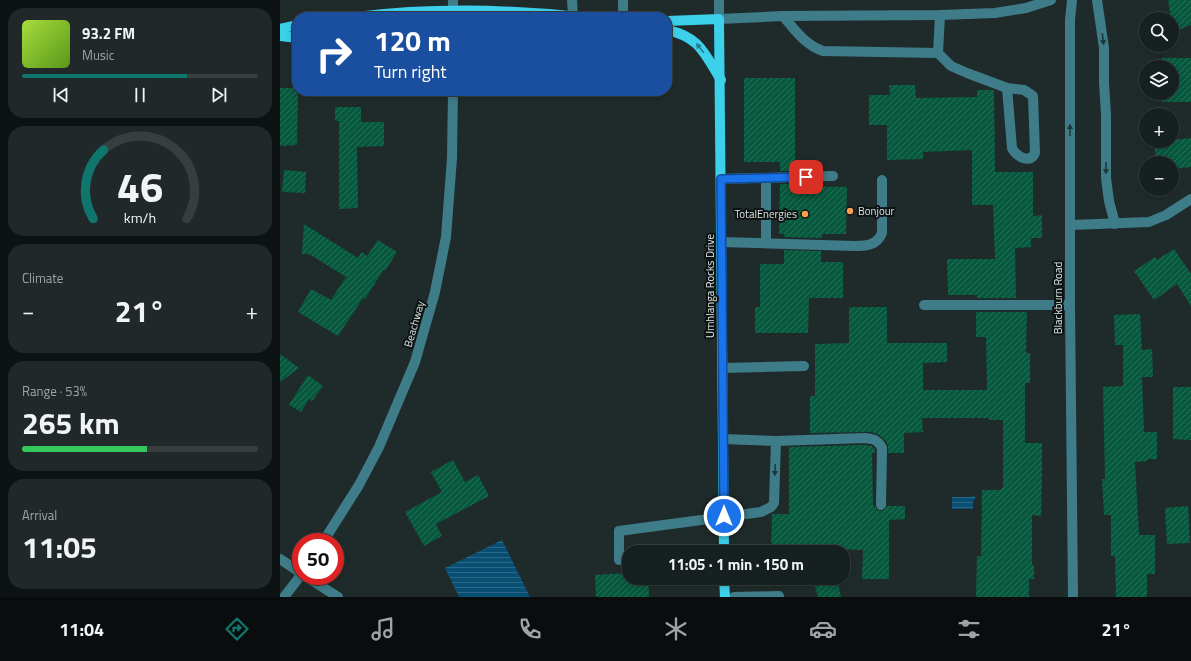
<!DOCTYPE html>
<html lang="en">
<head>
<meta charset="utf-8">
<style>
	body { margin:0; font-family:"Titillium Web",sans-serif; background:#202829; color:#f1f3f6; height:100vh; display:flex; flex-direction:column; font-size:15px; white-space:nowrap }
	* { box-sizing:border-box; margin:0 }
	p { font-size:13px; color:#9ea3a5 }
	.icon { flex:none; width:22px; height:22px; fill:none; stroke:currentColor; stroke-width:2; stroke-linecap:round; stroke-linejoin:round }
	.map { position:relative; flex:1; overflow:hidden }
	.panel { display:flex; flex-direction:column; gap:8px; padding:8px; background:#0d1212; width:280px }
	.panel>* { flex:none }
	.top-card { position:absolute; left:12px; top:12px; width:380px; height:84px; border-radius:16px; box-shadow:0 2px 6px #0003,0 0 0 1px #363e3e; background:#1a4fa0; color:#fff; overflow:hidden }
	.controls { position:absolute; left:859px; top:12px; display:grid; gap:8px }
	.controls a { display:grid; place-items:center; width:40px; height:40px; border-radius:50%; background:#172020; box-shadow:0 2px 6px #0003,0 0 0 1px #363e3e; font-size:20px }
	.speed { position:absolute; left:12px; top:533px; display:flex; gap:8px; font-size:20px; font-weight:700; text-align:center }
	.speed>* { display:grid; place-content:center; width:52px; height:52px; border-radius:50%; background:#172020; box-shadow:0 2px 6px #0003,0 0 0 1px #363e3e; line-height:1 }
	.speed .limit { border:6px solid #d22; background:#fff; color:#111 }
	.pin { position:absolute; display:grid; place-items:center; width:34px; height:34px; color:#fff; margin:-17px; border-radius:8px; box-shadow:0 2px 6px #0006 }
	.me { position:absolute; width:44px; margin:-22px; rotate:0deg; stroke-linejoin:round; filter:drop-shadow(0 0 3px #0008) }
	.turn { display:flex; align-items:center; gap:14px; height:84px; padding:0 16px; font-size:18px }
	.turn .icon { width:52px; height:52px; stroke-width:2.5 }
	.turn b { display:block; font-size:28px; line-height:34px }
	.big { font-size:30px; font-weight:700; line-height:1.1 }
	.panel .widget { flex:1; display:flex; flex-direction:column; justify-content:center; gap:6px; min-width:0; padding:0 14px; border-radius:16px; background:#202829 }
	.panel .dial { align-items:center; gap:0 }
	.dial svg { height:104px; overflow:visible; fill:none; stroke:#363e3e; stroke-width:7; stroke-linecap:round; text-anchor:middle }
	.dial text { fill:#f1f3f6; stroke:none }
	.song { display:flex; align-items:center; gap:12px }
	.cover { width:48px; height:48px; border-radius:6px; background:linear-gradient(135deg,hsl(80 70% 55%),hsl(90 70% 35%)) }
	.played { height:4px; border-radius:2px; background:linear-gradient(90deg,#0f766e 70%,#363e3e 70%) }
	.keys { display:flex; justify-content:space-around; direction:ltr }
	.heat { display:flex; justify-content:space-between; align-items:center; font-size:22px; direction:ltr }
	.charge { height:6px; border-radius:3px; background:linear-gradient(90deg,#34c759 53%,#363e3e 0) }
	.trip { position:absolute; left:342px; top:545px; width:228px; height:40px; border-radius:16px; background:#172020; box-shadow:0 2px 6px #0003,0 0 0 1px #363e3e; font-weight:700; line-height:40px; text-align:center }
	.menu { display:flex; height:64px; justify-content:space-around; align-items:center; background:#090d0d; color:#9ea3a5 }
	.menu .icon { width:28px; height:28px }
	.menu .on { color:#0f766e }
	.menu b { font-size:18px; color:#f1f3f6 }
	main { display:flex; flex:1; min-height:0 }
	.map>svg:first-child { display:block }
	.water { fill:url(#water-rules) }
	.building { fill:url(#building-hatch) }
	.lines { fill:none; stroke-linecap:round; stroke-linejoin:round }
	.minor { stroke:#3f7c89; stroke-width:10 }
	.major { stroke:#3cd0eb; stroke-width:10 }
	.oneway { fill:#1e383c }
	.oneway2 { fill:#277b89 }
	.route-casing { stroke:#114b97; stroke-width:10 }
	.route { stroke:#1a73e8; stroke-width:7 }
	.poi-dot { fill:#f99f4d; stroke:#0d1312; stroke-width:1.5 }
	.labels { text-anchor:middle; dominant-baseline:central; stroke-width:4; stroke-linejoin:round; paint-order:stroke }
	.poi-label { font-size:11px; fill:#dbe3e2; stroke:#0d1312; text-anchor:start }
	.street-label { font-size:11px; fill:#dbe3e2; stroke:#0d1312 }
</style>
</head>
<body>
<main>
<section class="panel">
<div class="widget">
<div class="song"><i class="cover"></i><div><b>93.2 FM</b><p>Music</p></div></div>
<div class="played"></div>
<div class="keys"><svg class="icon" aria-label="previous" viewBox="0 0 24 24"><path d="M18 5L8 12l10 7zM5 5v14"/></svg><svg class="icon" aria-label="pause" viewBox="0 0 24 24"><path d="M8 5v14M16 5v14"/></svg><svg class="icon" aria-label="next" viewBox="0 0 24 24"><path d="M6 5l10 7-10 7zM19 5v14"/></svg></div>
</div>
<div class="widget dial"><svg viewBox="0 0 100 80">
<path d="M14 69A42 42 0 1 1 86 69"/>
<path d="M14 69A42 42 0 0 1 22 16" stroke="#0f766e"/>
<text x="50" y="56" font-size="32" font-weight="700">46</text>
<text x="50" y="72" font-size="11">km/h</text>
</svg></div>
<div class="widget"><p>Climate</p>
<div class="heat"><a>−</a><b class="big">21°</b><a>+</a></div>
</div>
<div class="widget"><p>Range · 53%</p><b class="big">265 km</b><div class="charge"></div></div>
<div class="widget"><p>Arrival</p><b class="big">11:05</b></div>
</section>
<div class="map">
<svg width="911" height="597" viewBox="0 0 911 597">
	<defs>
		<pattern id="water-rules" width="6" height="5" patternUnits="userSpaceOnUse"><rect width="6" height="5" fill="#084f73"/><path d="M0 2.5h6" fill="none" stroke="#2b6887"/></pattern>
		<pattern id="building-hatch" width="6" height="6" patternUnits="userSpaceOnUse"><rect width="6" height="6" fill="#07593d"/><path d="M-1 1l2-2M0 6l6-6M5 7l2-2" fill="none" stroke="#2b7159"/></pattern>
	</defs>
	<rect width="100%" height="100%" fill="#1f2b2a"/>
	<g class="water">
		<polygon points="693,495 696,498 693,501 693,509 672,509 672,497 691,497"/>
		<polygon points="222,540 250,597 179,597 165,568"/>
	</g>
	<g class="building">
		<polygon points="888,0 911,0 911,25 893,32 892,19 891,19"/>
		<polygon points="882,58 911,58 911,102 882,102 882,93 892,93 892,67 882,67"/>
		<polygon points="464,78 515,78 515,171 500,171 500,162 464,162"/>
		<polygon points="609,85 635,85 636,98 697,97 697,90 714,90 715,172 753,172 753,216 762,215 762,238 751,238 751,247 735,248 736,298 697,298 697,295 668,295 667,259 715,259 713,205 692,205 692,150 643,152 643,159 607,160 607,125 589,125 589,95 610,95"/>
		<polygon points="0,88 17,88 17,91 18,91 17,145 0,146"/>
		<polygon points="55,107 81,107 81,122 104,122 104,146 77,147 78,208 59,209 59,121 55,121"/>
		<polygon points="911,138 911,167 892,169 892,163 876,163 874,142 892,141 892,140"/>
		<polygon points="4,170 26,172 25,193 2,192"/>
		<polygon points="500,184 515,184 515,186 567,187 566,234 542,234 542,238 504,237 504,234 499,234"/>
		<polygon points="24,224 78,258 82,252 87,256 98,240 117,252 105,271 104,269 85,299 83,298 58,336 18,312 31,289 51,300 66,277 29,254 22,254"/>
		<polygon points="894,249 911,274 911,306 897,284 874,300 854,271 875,257 877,260"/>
		<polygon points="504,250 541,251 541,262 563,262 563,298 529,298 528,333 475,333 475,307 480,307 480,264 504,264"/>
		<polygon points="569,307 607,307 607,343 667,343 667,362 643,363 643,390 707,390 706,337 696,337 696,312 747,312 746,353 750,353 750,383 745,383 745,443 762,443 762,472 761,516 752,515 752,565 754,565 754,579 749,579 749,597 696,597 697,556 701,556 702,490 721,490 721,488 723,488 723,420 709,420 709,418 642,418 643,432 624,433 624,453 608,453 608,445 604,439 599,435 592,432 585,432 530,433 530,396 535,396 535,344 569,343"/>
		<polygon points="860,314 862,350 872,349 873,377 862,377 864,432 877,432 877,459 867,459 867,461 855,462 859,535 875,535 875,574 867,574 867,597 836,597 835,556 831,556 831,515 824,515 822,479 825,479 823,387 843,386 843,345 835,345 834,315"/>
		<polygon points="0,354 19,368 0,382"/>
		<polygon points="28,375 43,386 32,401 29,399 21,412 9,405"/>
		<polygon points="893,387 911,387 911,440 893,439"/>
		<polygon points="585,445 592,446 595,450 595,453 592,453 593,506 595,506 597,510 601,511 604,510 607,506 625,506 625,519 609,520 609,579 582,579 583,550 551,549 552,552 491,552 492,514 509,514 509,447"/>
		<polygon points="173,460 185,482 198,475 209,496 156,524 162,536 144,546 125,512 162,492 151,472"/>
		<polygon points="908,506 910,543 887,544 885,508"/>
		<polygon points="349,573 349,578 368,578 369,597 316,597 315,575"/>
		<polygon points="533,578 557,578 561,597 538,597"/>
	</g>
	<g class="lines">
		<g class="minor">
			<polyline points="173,0 173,17"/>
			<polyline points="292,0 293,16"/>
			<polyline points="439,0 439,19 503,16 660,15 715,13 746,8 771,0"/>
			<polyline points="792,0 790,20 790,305 793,597"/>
			<polyline points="817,0 824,48 824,83 826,114 826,178 829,201 835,224"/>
			<path d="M 503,16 C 515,30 525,45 543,51 L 658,53 L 660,15"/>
			<polyline points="343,17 343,0"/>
			<path d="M 658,53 L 671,66 L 687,73 L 727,88 L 744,90 L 753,96 L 755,153 C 750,165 736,156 732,148 L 727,88"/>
			<polyline points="486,178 486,242"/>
			<polyline points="441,179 553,176"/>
			<polyline points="791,225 869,222 886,215 911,199"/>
			<path d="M 442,242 L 575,246 C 587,246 597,245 602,233 L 602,180"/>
			<polyline points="644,305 790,305"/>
			<polyline points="443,368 524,366"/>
			<path d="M 496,441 L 585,438 C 594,439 598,440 602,448 L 601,505"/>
			<polyline points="43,542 79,485 99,447 135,362 155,292 166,237 172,158 173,91"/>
			<polyline points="0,559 21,573"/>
			<polyline points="339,560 339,531 481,512 491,507 494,503 496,441 443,439"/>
			<polyline points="25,576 58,597"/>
			<polyline points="4,597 21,575"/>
			<polyline points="454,597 499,596"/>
		</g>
		<g class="major">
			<path d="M 76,17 C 150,8 225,9 299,17"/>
			<polyline points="387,21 439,19 444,552"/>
			<polyline points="0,29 17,25"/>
			<path d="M 387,30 C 420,37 424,53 441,80"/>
			<polyline points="0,36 17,38"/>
			<polyline points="444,578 445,597"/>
		</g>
	</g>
	<defs><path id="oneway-solid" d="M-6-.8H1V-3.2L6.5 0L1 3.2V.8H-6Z"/></defs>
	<g class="oneway">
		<use href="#oneway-solid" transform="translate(823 39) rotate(83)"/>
		<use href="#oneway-solid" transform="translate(790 130) rotate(-90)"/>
		<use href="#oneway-solid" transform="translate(826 168) rotate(90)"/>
		<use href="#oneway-solid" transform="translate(495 470) rotate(92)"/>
	</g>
	<use class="oneway2" href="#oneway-solid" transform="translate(420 48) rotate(-129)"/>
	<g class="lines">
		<g class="route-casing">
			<polyline id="route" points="444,516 441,179 526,177"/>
		</g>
		<use href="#route" class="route"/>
	</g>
	<g class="poi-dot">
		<circle cx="570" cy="211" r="4"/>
		<circle cx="525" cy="214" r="4"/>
	</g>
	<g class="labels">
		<g class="poi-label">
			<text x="578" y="211">Bonjour</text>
			<text x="517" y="214" text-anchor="end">TotalEnergies</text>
		</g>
		<g class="street-label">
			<text transform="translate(430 286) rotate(-90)">Umhlanga Rocks Drive</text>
			<text transform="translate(778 298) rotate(-90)">Blackburn Road</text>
			<text transform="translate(134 324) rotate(-74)">Beachway</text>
		</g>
	</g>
</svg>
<div class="controls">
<a><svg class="icon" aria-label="search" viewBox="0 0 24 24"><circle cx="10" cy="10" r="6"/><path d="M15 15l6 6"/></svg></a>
<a><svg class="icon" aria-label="layers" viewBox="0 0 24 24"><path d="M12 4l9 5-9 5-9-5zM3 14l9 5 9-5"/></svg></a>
<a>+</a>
<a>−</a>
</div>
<div class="speed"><div class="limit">50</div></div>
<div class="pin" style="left:526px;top:177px;background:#d93025"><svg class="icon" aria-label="arrive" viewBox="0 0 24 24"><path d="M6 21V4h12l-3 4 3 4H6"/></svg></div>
<svg class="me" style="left:444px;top:516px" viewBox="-20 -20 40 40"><circle r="17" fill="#1a73e8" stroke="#fff" stroke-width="3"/><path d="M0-11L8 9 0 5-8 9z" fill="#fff"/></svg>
<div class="trip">11:05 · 1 min · 150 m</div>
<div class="top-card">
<div class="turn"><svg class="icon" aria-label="right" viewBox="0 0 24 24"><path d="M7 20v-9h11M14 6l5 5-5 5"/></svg><div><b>120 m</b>Turn right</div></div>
</div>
</div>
</main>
<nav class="menu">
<b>11:04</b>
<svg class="icon on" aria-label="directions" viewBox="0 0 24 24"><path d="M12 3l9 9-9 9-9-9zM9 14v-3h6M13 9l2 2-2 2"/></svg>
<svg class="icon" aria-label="music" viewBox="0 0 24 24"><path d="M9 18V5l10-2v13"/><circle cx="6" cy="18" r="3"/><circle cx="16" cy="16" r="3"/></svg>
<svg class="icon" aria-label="phone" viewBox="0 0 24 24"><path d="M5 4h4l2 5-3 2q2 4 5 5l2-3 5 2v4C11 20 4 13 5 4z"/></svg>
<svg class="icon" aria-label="climate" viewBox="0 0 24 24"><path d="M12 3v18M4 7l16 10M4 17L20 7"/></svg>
<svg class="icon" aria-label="car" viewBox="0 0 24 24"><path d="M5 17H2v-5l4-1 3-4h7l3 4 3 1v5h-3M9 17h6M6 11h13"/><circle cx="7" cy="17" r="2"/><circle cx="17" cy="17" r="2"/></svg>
<svg class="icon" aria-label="filters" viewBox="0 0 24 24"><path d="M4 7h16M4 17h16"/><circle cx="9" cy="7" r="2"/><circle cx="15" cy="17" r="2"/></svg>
<b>21°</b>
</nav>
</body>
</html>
